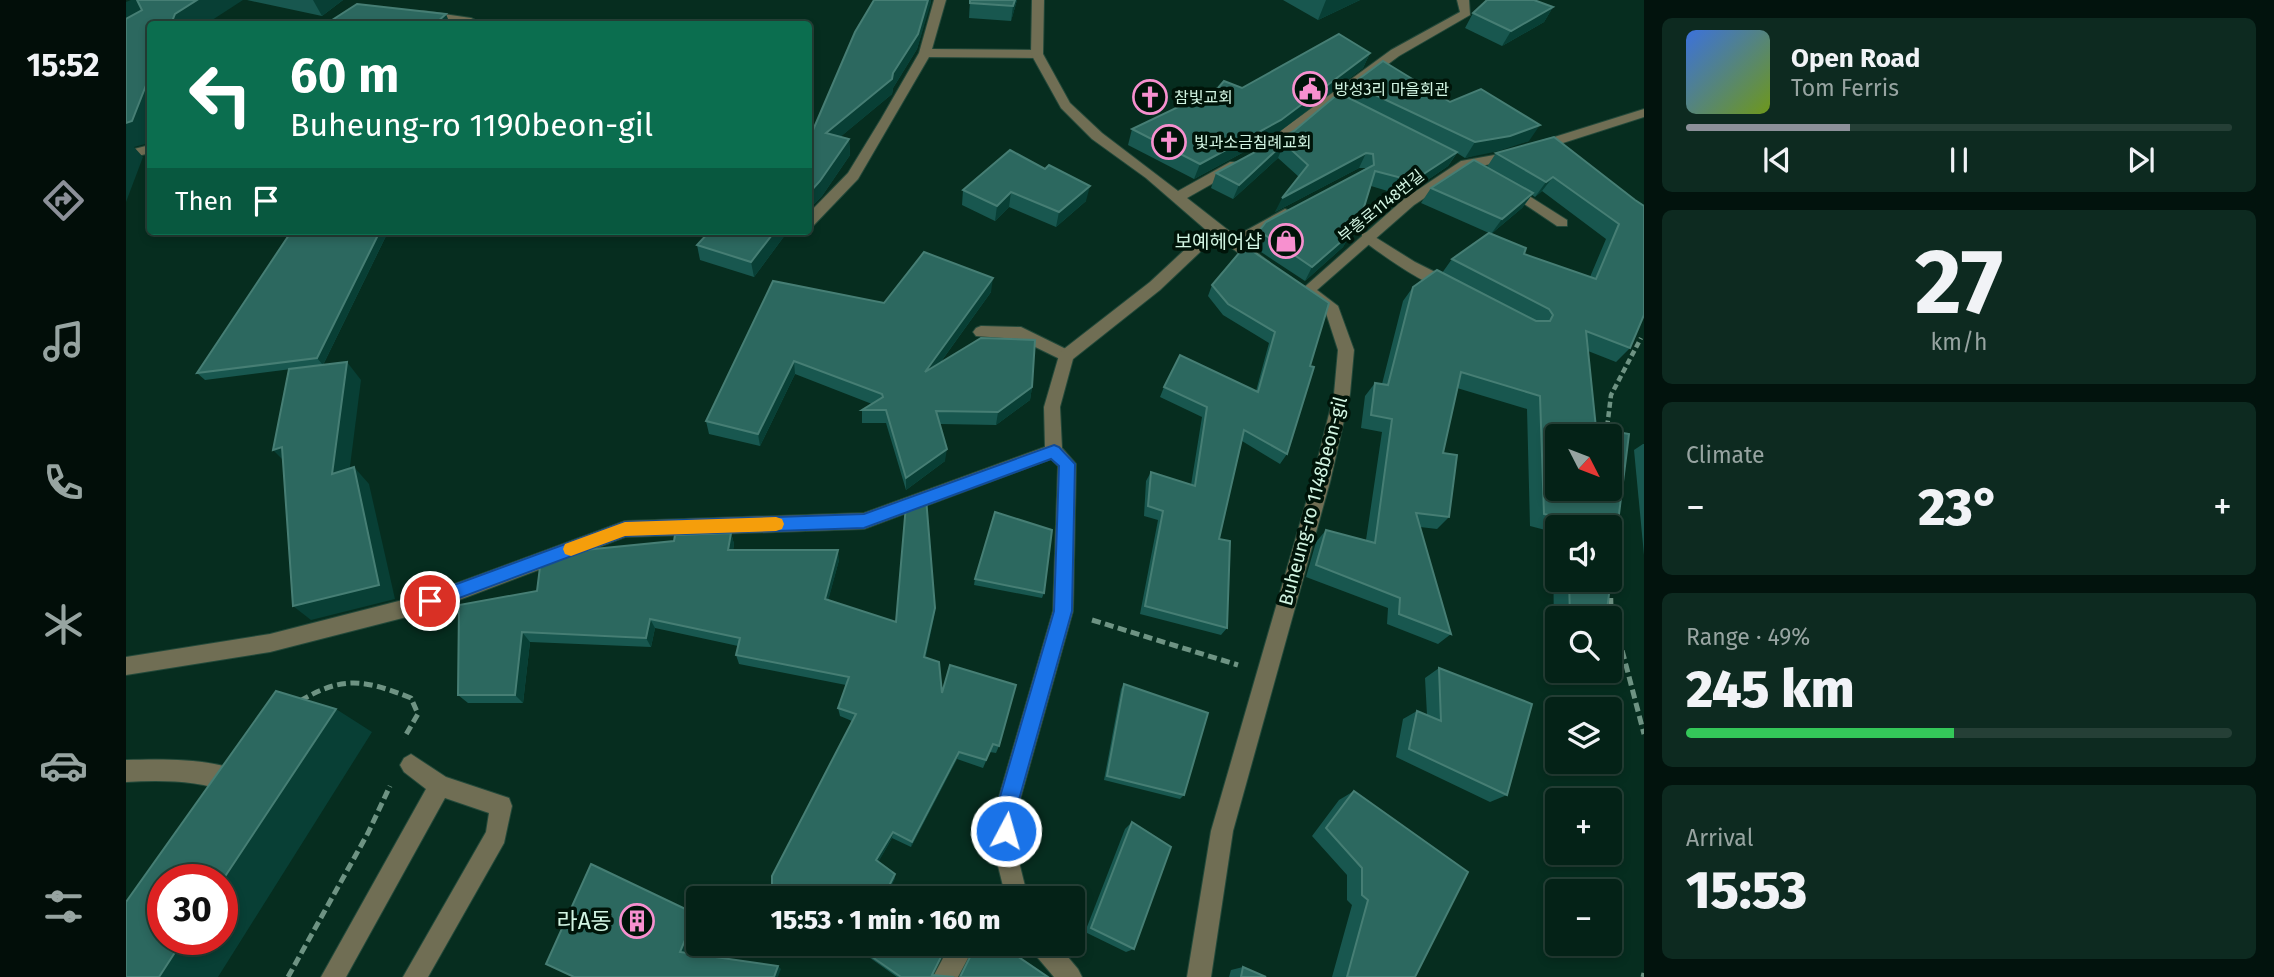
<!DOCTYPE html>
<html lang="en">
<head>
<meta charset="utf-8">
<style>
	body { margin:0; font-family:"Fira Sans","Noto Sans KR",sans-serif; background:#0d2a20; color:#f1f3f6; height:100vh; display:flex; flex-direction:column; font-size:26px; white-space:nowrap }
	* { box-sizing:border-box; margin:0 }
	p { font-size:23px; color:#97a4a1 }
	.icon { flex:none; width:38px; height:38px; fill:none; stroke:currentColor; stroke-width:2; stroke-linecap:round; stroke-linejoin:round }
	.map { position:relative; flex:1; overflow:hidden }
	.side { display:flex; flex-direction:column; gap:18px; padding:18px; background:#02130d; width:630px }
	.side>* { flex:none }
	.banner { position:absolute; left:21px; top:21px; width:665px; height:214px; border-radius:7px; box-shadow:0 4px 10px #0003,0 0 0 2px #253f36; background:#0b6e4f; color:#fff; overflow:hidden }
	.needle { width:46px; rotate:132deg }
	.tools { position:absolute; left:1419px; top:424px; display:grid; gap:14px }
	.tools a { display:grid; place-items:center; width:77px; height:77px; border-radius:7px; background:#042217; box-shadow:0 4px 10px #0003,0 0 0 2px #253f36; font-size:35px }
	.speed { position:absolute; left:21px; top:864px; display:flex; gap:14px; font-size:35px; font-weight:700; text-align:center }
	.speed>* { display:grid; place-content:center; width:91px; height:91px; border-radius:50%; background:#042217; box-shadow:0 4px 10px #0003,0 0 0 2px #253f36; line-height:1 }
	.speed .limit { border:10px solid #d22; background:#fff; color:#111 }
	.pin { position:absolute; display:grid; place-items:center; width:60px; height:60px; color:#fff; margin:-30px; border:4px solid #fff; border-radius:50%; box-shadow:0 2px 7px #0007 }
	.me { position:absolute; width:77px; margin:-38px; rotate:6deg; stroke-linejoin:round; filter:drop-shadow(0 0 5px #0008) }
	.turn { display:flex; align-items:center; gap:24px; height:147px; padding:0 28px; font-size:32px }
	.turn .icon { width:91px; height:91px; stroke-width:2.5 }
	.turn b { display:block; font-size:49px; line-height:60px }
	.then { display:flex; align-items:center; height:66px; padding:0 28px; background:#0003; gap:14px; font-size:26px }
	.big { font-size:52px; font-weight:800; line-height:1.1 }
	.side .tile { flex:1; display:flex; flex-direction:column; justify-content:center; gap:10px; min-width:0; padding:0 24px; border-radius:10px; background:#0d2a20 }
	.side .dial { align-items:center; gap:0 }
	.dial b { font-size:91px; line-height:1 }
	.song { display:flex; align-items:center; gap:21px }
	.cover { width:84px; height:84px; border-radius:10px; background:linear-gradient(135deg,hsl(220 70% 55%),hsl(80 70% 35%)) }
	.played { height:7px; border-radius:4px; background:linear-gradient(90deg,#8c9099 30%,#253f36 30%) }
	.keys { display:flex; justify-content:space-around; direction:ltr }
	.heat { display:flex; justify-content:space-between; align-items:center; font-size:38px; direction:ltr }
	.charge { height:10px; border-radius:5px; background:linear-gradient(90deg,#34c759 49%,#253f36 0) }
	.trip { position:absolute; left:560px; top:886px; width:399px; height:70px; border-radius:7px; background:#042217; box-shadow:0 4px 10px #0003,0 0 0 2px #253f36; font-weight:800; line-height:70px; text-align:center }
	main { display:flex; flex:1; min-height:0 }
	.menu { display:flex; flex-direction:column; width:126px; justify-content:space-around; align-items:center; background:#020e09; color:#97a4a1 }
	.menu .icon { width:49px; height:49px }
	.menu .active { color:#8c9099 }
	.menu b { font-size:32px; color:#f1f3f6 }
	.map>svg:first-child { display:block }
	.lines { fill:none; stroke-linecap:round; stroke-linejoin:round }
	.lane-casing { stroke:#23493a; stroke-width:2 }
	.street-casing { stroke:#23493a; stroke-width:2 }
	.path-far1 { stroke:#6e9383; stroke-width:4.5; stroke-dasharray:6 3.5; stroke-linecap:butt }
	.path { stroke:#6e9383; stroke-width:5; stroke-dasharray:9 4.5; stroke-linecap:butt }
	.lane { fill:#706e54; fill-rule:evenodd }
	.street { fill:#706e54; fill-rule:evenodd }
	.wall { fill:#18574f; fill-rule:evenodd }
	.shaded-wall { fill:#083f35 }
	.building { fill:#2c685f; stroke:#467e74; stroke-width:2; fill-rule:evenodd }
	.route { fill:#1a73e8; stroke:#114b97; stroke-width:2 }
	.slow { fill:#f59e0b }
	.labels { text-anchor:middle; dominant-baseline:central; stroke-width:7; stroke-linejoin:round; paint-order:stroke }
	.far-poi-label { font-size:16px; fill:#d2f5e3; stroke:#001409; text-anchor:start }
	.far-street-label { font-size:16px; fill:#d2f5e3; stroke:#001409 }
	.poi-label { font-size:19px; fill:#d2f5e3; stroke:#001409; text-anchor:end }
	.street-label { font-size:19px; fill:#d2f5e3; stroke:#001409 }
	.near-poi-label { font-size:23px; fill:#d2f5e3; stroke:#001409; text-anchor:end }
</style>
</head>
<body>
<main>
<nav class="menu">
<b>15:52</b>
<svg class="icon active" aria-label="directions" viewBox="0 0 24 24"><path d="M12 3l9 9-9 9-9-9zM9 14v-3h6M13 9l2 2-2 2"/></svg>
<svg class="icon" aria-label="music" viewBox="0 0 24 24"><path d="M9 18V5l10-2v13"/><circle cx="6" cy="18" r="3"/><circle cx="16" cy="16" r="3"/></svg>
<svg class="icon" aria-label="phone" viewBox="0 0 24 24"><path d="M5 4h4l2 5-3 2q2 4 5 5l2-3 5 2v4C11 20 4 13 5 4z"/></svg>
<svg class="icon" aria-label="climate" viewBox="0 0 24 24"><path d="M12 3v18M4 7l16 10M4 17L20 7"/></svg>
<svg class="icon" aria-label="car" viewBox="0 0 24 24"><path d="M5 17H2v-5l4-1 3-4h7l3 4 3 1v5h-3M9 17h6M6 11h13"/><circle cx="7" cy="17" r="2"/><circle cx="17" cy="17" r="2"/></svg>
<svg class="icon" aria-label="filters" viewBox="0 0 24 24"><path d="M4 7h16M4 17h16"/><circle cx="9" cy="7" r="2"/><circle cx="15" cy="17" r="2"/></svg>
</nav>
<div class="map">
<svg width="1518" height="977" viewBox="0 0 1518 977">
	<rect width="100%" height="100%" fill="#062d1f"/>
	<g class="lines">
		<g class="lane-casing">
			<g id="lane">
				<polygon points="808,0 820,0 806,49 911,50 917,54 911,58 803,57 732,179 687,226 682,228 682,214 722,173 755,119 793,53"/>
				<polygon points="297,11 345,18 351,21 345,24 293,16 293,12"/>
				<polygon points="211,20 215,21 216,24 109,24 115,21"/>
				<polygon points="24,145 24,153 0,159 0,151"/>
				<polygon points="1384,184 1441,220 1441,226 1431,226 1379,191 1379,185"/>
				<polygon points="1159,209 1164,211 1164,217 1111,245 1101,245 1099,242"/>
				<path d="M 1241,232 L 1289,262 L 1327,281 L 1329,285 L 1327,289 C 1308,294 1253,252 1236,240 L 1236,234 Z"/>
				<polygon points="855,326 895,327 946,352 948,356 940,362 893,339 850,336 847,332 850,328"/>
				<polygon points="285,754 320,777 383,798 386,806 378,843 302,977 277,977 360,832 363,813 319,798 220,977 195,977 300,789 278,772 274,765 278,758"/>
				<path d="M 0,760 C 35,759 80,758 114,771 L 117,779 L 112,790 L 104,793 C 73,780 34,780 0,782 Z"/>
				<polygon points="825,943 850,943 832,977 807,977"/>
			</g>
		</g>
		<g class="street-casing">
			<g id="street">
				<polygon points="906,0 918,0 917,54 944,103 976,133 1052,191 1104,162 1114,162 1114,168 1061,198 1143,262 1141,266 1131,266 1090,237 1034,290 947,359 934,407 936,448 950,464 947,611 892,807 891,854 902,898 880,898 869,854 870,807 927,611 932,466 925,459 738,529 499,537 304,611 144,652 0,675 0,657 144,634 304,593 499,521 738,513 919,447 918,407 934,352 1024,282 1080,230 1020,178 966,139 935,108 905,54"/>
				<polygon points="1331,0 1343,0 1344,15 1273,56 1148,149 1138,149 1138,143 1265,50 1334,12"/>
				<polygon points="1518,109 1518,117 1381,161 1344,168 1288,205 1191,290 1212,306 1228,350 1224,394 1204,482 1107,831 1085,977 1061,977 1085,831 1186,482 1208,394 1212,350 1200,313 1174,291 1278,199 1335,161 1374,154"/>
				<polygon points="902,943 930,943 952,969 956,977 928,977 906,951"/>
			</g>
		</g>
		<polyline class="path-far1" points="1480,436 1485,395 1515,338"/>
		<g class="path">
			<polyline points="1484,571 1485,608 1518,734"/>
			<polyline points="966,620 1112,665"/>
			<path d="M 174,701 C 218,675 239,680 285,698 L 292,714 L 278,738"/>
			<polyline points="162,977 242,833 264,786"/>
			<polyline points="1517,977 1518,973"/>
		</g>
		<use href="#lane" class="lane"/>
		<use href="#street" class="street"/>
	</g>
	<g class="wall">
		<polygon points="121,0 217,0 196,16"/>
		<polygon points="748,0 805,0 791,49 767,88 766,94 714,137 723,139 724,155 696,196 685,207 682,206 682,129 687,130"/>
		<polygon points="844,0 891,0 885,21 843,18"/>
		<polygon points="1157,0 1234,0 1192,20"/>
		<polygon points="1427,7 1418,22 1376,46 1339,28 1347,13"/>
		<polygon points="1244,53 1237,68 1149,135 1068,179 1002,145 1006,129 1116,88"/>
		<polygon points="1226,84 1324,102 1403,141 1339,158 1331,153 1322,166 1278,196 1245,186 1234,220 1226,234 1223,236 1217,247 1179,281 1126,246 1133,231 1240,168 1233,168 1149,212 1173,177 1152,158 1107,199 1085,188 1090,173 1168,131 1220,96"/>
		<path d="M 1428,137 L 1509,200 L 1518,206 L 1518,315 L 1504,348 L 1490,362 L 1462,351 L 1470,428 L 1503,434 L 1480,618 L 1432,618 L 1432,644 L 1428,642 L 1427,532 L 1404,526 L 1401,409 L 1331,388 L 1317,453 L 1331,455 L 1323,517 L 1311,529 L 1294,527 L 1325,634 L 1312,644 L 1261,624 L 1262,608 L 1180,577 L 1190,542 L 1200,530 L 1240,540 L 1256,432 L 1235,428 L 1239,396 L 1249,383 L 1256,384 L 1277,301 L 1287,287 L 1311,270 L 1316,273 L 1326,259 L 1363,233 L 1295,203 L 1305,188 L 1348,160 L 1361,167 L 1370,153 ZM 1416,191 L 1480,239 L 1464,277 L 1398,254 L 1400,248 L 1365,234 L 1396,208 L 1406,195 L 1409,197 ZM 1432,436 L 1484,436 L 1484,488 L 1432,488 ZM 1432,527 L 1484,527 L 1484,579 L 1432,579 Z"/>
		<polygon points="884,150 960,201 930,227 883,207 869,221 836,205 837,190"/>
		<polygon points="193,231 257,231 260,236 197,365 79,380 71,373"/>
		<polygon points="662,231 628,277 574,260 571,245"/>
		<polygon points="1119,246 1184,366 1161,454 1154,464 1116,441 1093,539 1101,628 1095,635 1014,614 1032,520 1018,516 1020,481 1025,472 1065,485 1076,417 1034,397 1038,387 1130,391 1143,343 1097,315 1082,296 1086,285"/>
		<polygon points="647,281 758,303 865,292 814,363 906,387 904,400 870,425 814,424 819,461 780,490 760,423 736,423 736,410 746,404 669,374 634,446 583,434 580,421"/>
		<polygon points="1517,444 1518,444 1518,555 1508,450"/>
		<polygon points="605,533 608,544 607,550 713,560 702,600 770,622 809,608 799,658 816,693 873,746 870,753 864,752 857,768 831,759 785,847 766,838 752,862 769,874 769,878 762,892 773,898 657,898 649,892 646,888 726,721 714,716 712,708 720,685 613,664 610,655 612,646 529,628 525,647 404,642 397,703 342,703 332,695 411,591 548,541"/>
		<polygon points="849,579 918,593 916,598 848,585"/>
		<polygon points="1313,668 1381,795 1364,802 1270,757 1277,719 1291,711 1301,715 1299,678"/>
		<polygon points="998,684 1058,795 1054,799 978,780 995,689"/>
		<polygon points="1228,791 1289,977 1206,977 1226,905 1221,900 1221,875 1186,836 1213,800"/>
		<polygon points="1006,822 1008,949 1000,952 959,932 999,829"/>
		<polygon points="723,943 822,943 806,975 829,977 771,977"/>
		<polygon points="1117,967 1140,977 1103,977 1105,970"/>
	</g>
	<g class="shaded-wall">
		<polygon points="5,0 11,0 25,20 0,28 0,2"/>
		<polygon points="71,0 117,0 80,24 45,24 49,14"/>
		<polygon points="187,0 217,0 196,16"/>
		<polygon points="802,0 805,0 805,3 791,49 767,88 766,94 701,148 700,133"/>
		<polygon points="889,0 891,0 885,21 887,6"/>
		<polygon points="1200,0 1234,0 1192,20"/>
		<polygon points="1427,7 1418,22 1376,46 1385,31"/>
		<polygon points="320,14 324,24 309,24"/>
		<polygon points="1244,53 1237,68 1149,135 1068,179 1074,164"/>
		<polygon points="24,75 24,138 23,143 8,147 17,157 0,202 0,123"/>
		<polygon points="1414,125 1403,141 1373,151 1339,158 1349,142"/>
		<polygon points="723,139 724,155 696,196 685,207 684,192"/>
		<polygon points="1158,143 1152,158 1107,199 1113,185"/>
		<polygon points="1331,152 1322,166 1278,196 1287,181"/>
		<polygon points="1240,153 1233,168 1149,212 1156,198"/>
		<polygon points="1427,177 1416,191 1409,197 1420,182"/>
		<polygon points="964,186 960,201 930,227 933,212"/>
		<polygon points="885,192 883,207 869,221 871,206"/>
		<polygon points="1407,193 1396,208 1365,234 1376,219"/>
		<polygon points="1234,220 1217,247 1179,281 1186,267 1220,229"/>
		<polygon points="254,231 257,231 260,236 197,365 191,358"/>
		<polygon points="649,231 662,231 628,277 625,262"/>
		<polygon points="867,278 865,292 798,385 799,372"/>
		<polygon points="668,361 669,374 634,446 632,434"/>
		<polygon points="221,362 235,380 221,490 206,474"/>
		<polygon points="906,387 904,400 870,425 872,412"/>
		<polygon points="156,447 163,466 147,450"/>
		<polygon points="821,449 819,461 780,490 780,478"/>
		<polygon points="228,467 243,484 269,599 185,620 167,606"/>
		<polygon points="605,533 608,544 605,560 602,550"/>
		<polygon points="712,550 713,560 700,609 699,599"/>
		<polygon points="809,608 808,618 798,666 798,657"/>
		<polygon points="524,619 529,628 525,647 520,638"/>
		<polygon points="396,632 404,642 397,703 389,695"/>
		<polygon points="210,709 246,732 92,977 33,977 57,940 96,940 96,881"/>
		<polygon points="833,752 831,759 785,847 786,842"/>
		<polygon points="767,832 766,838 750,866 750,860"/>
		<polygon points="769,874 769,878 760,896 760,892"/>
		<polygon points="570,914 572,915 572,926 560,955 554,952"/>
		<polygon points="652,966 655,969 652,977 648,977"/>
	</g>
	<g class="building">
		<polygon points="11,0 71,0 49,14 45,24 24,24 24,75 6,121 0,123 0,19 16,10"/>
		<polygon points="748,0 802,0 792,34 767,73 766,79 700,133 723,139 694,181 684,192 682,192 682,129 687,130 729,32"/>
		<polygon points="844,0 889,0 887,6 844,3"/>
		<polygon points="1361,0 1408,0 1427,7 1385,31 1347,13"/>
		<polygon points="231,4 320,14 309,24 200,24"/>
		<polygon points="1213,34 1244,53 1155,120 1074,164 1006,129 1092,88 1098,81 1116,88"/>
		<polygon points="1257,61 1324,102 1355,89 1414,125 1384,136 1349,142 1226,84"/>
		<polygon points="1213,93 1331,152 1287,181 1249,171 1234,220 1220,229 1225,233 1186,267 1133,231 1140,222 1248,165 1247,154 1240,153 1156,198 1182,165 1158,143 1113,185 1090,173 1168,131"/>
		<path d="M 1428,137 L 1509,200 L 1518,206 L 1518,315 L 1504,348 L 1460,331 L 1470,428 L 1503,434 L 1480,618 L 1444,618 L 1443,579 L 1484,579 L 1484,527 L 1442,527 L 1442,520 L 1418,514 L 1414,396 L 1335,372 L 1317,453 L 1331,455 L 1323,517 L 1290,513 L 1325,634 L 1273,614 L 1274,598 L 1190,565 L 1200,530 L 1249,543 L 1266,419 L 1245,415 L 1249,383 L 1262,385 L 1287,287 L 1311,270 L 1410,321 L 1424,321 L 1427,315 L 1423,309 L 1326,259 L 1363,233 L 1400,248 L 1398,254 L 1470,279 L 1493,224 L 1427,177 L 1420,182 L 1370,153 ZM 1432,436 L 1484,436 L 1484,488 L 1432,488 Z"/>
		<polygon points="884,150 919,169 923,165 964,186 933,212 885,192 871,206 837,190"/>
		<polygon points="1348,160 1407,193 1376,219 1305,188"/>
		<polygon points="193,231 254,231 191,358 71,373 165,232"/>
		<polygon points="584,231 649,231 625,262 571,245"/>
		<polygon points="1119,246 1203,303 1184,366 1188,367 1161,454 1118,430 1093,539 1104,541 1101,628 1019,606 1037,511 1022,506 1025,472 1069,486 1081,407 1038,387 1054,355 1132,392 1149,332 1102,304 1086,285"/>
		<polygon points="798,252 867,278 799,372 855,338 909,340 906,387 872,412 810,411 821,449 780,478 760,410 736,410 757,397 756,394 668,361 632,434 580,421 647,281 758,303"/>
		<polygon points="221,362 206,474 228,467 253,585 167,606 156,447 147,450 163,369"/>
		<polygon points="800,498 809,608 798,657 813,662 816,693 824,665 890,685 873,746 867,744 860,760 833,752 786,842 767,832 750,860 769,874 760,892 773,898 660,898 646,888 646,876 730,714 712,708 723,677 610,655 614,638 524,619 520,638 396,632 389,695 332,695 333,605 411,591 415,559 428,553 548,541 549,535 605,533 602,550 712,550 699,599 770,622 780,505"/>
		<polygon points="869,512 926,530 918,593 849,579"/>
		<polygon points="1313,668 1406,704 1381,795 1283,749 1291,711 1315,721"/>
		<polygon points="998,684 1082,713 1058,795 981,776"/>
		<polygon points="150,691 210,709 96,881 37,880 37,940 57,940 33,977 0,977 0,902"/>
		<polygon points="1228,791 1342,872 1289,977 1221,977 1242,900 1236,895 1236,868 1200,828"/>
		<polygon points="1006,822 1045,847 1008,949 965,928"/>
		<polygon points="465,864 570,914 554,952 652,966 648,977 448,977 420,964"/>
		<polygon points="726,943 822,943 806,975 828,977 775,977"/>
		<polygon points="851,943 866,943 870,945 872,943 922,977 834,977"/>
		<polygon points="1117,967 1140,977 1115,977"/>
	</g>
	<polygon class="route" points="928,445 933,447 949,464 946,611 891,807 890,831 887,838 880,841 873,838 870,831 871,807 928,611 933,466 925,459 738,528 499,536 304,609 298,607 295,601 298,596 499,522 738,514"/>
	<polygon class="slow" points="650,517 656,519 658,524 656,529 650,531 499,536 445,556 439,554 437,549 439,544 499,522"/>
	<defs>
		<g id="civic-ring" transform="scale(1.75)"><circle r="9.5" fill="#001409" stroke="#f790cf" stroke-width="1.5"/><path d="M-.6-6.5H3V-4.5H.6V-3L4-1V1h2V6H-6V1h2V-1L-.6-3ZM-1.2 2.5V6h2.4V2.5Z" fill="#f790cf"/></g>
		<g id="church-ring" transform="scale(1.75)"><circle r="9.5" fill="#001409" stroke="#f790cf" stroke-width="1.5"/><path d="M-1.2-6h2.4v3.5h3.3v2.4h-3.3V6h-2.4V-.1h-3.3v-2.4h3.3Z" fill="#f790cf"/></g>
		<g id="shop-ring" transform="scale(1.75)"><circle r="9.5" fill="#001409" stroke="#f790cf" stroke-width="1.5"/><path d="M-5-2.5h2.3a2.7 3.5 0 0 1 5.4 0H5L5.5 6h-11ZM-1.5-2.5h3a1.5 2.3 0 0 0-3 0Z" fill="#f790cf"/></g>
		<g id="building-ring" transform="scale(1.75)"><circle r="9.5" fill="#001409" stroke="#f790cf" stroke-width="1.5"/><path d="M-4-6H4V6H1V3H-1V6H-4ZM-2.5-4.3h1.7v1.8h-1.7ZM.8-4.3h1.7v1.8H.8ZM-2.5-1h1.7V.8h-1.7ZM.8-1h1.7V.8H.8Z" fill="#f790cf"/></g>
	</defs>
	<g fill-rule="evenodd">
		<use href="#civic-ring" x="1184" y="89"/>
		<use href="#church-ring" x="1024" y="97"/>
		<use href="#church-ring" x="1043" y="142"/>
		<use href="#shop-ring" x="1160" y="241"/>
		<use href="#building-ring" x="511" y="921"/>
	</g>
	<g class="labels">
		<g class="far-poi-label">
			<text x="1208" y="89">방성3리 마을회관</text>
			<text x="1048" y="97">참빛교회</text>
			<text x="1068" y="142">빛과소금침례교회</text>
		</g>
		<g class="far-street-label">
			<text transform="translate(1255 206) rotate(-39)">부흥로1148번길</text>
		</g>
		<g class="poi-label">
			<text x="1136" y="241">보예헤어샵</text>
		</g>
		<g class="street-label">
			<text transform="translate(1187 501) rotate(-75)">Buheung-ro 1148beon-gil</text>
		</g>
		<g class="near-poi-label">
			<text x="486" y="921">라A동</text>
		</g>
	</g>
</svg>
<div class="tools">
<a><svg class="needle" viewBox="-14 -14 28 28"><path d="M0-13l5 13h-10z" fill="#e53935"/><path d="M0 13l5-13h-10z" fill="#97a4a1"/></svg></a>
<a><svg class="icon" aria-label="sound" viewBox="0 0 24 24"><path d="M4 9h4l5-4v14l-5-4H4zM17 9q2 3 0 6"/></svg></a>
<a><svg class="icon" aria-label="search" viewBox="0 0 24 24"><circle cx="10" cy="10" r="6"/><path d="M15 15l6 6"/></svg></a>
<a><svg class="icon" aria-label="layers" viewBox="0 0 24 24"><path d="M12 4l9 5-9 5-9-5zM3 14l9 5 9-5"/></svg></a>
<a>+</a>
<a>−</a>
</div>
<div class="speed"><div class="limit">30</div></div>
<div class="pin" style="left:304px;top:601px;background:#d93025"><svg class="icon" aria-label="arrive" viewBox="0 0 24 24"><path d="M6 21V4h12l-3 4 3 4H6"/></svg></div>
<svg class="me" style="left:880px;top:831px" viewBox="-20 -20 40 40"><circle r="17" fill="#1a73e8" stroke="#fff" stroke-width="3"/><path d="M0-11L8 9 0 5-8 9z" fill="#fff"/></svg>
<div class="trip">15:53 · 1 min · 160 m</div>
<div class="banner">
<div class="turn"><svg class="icon" aria-label="left" viewBox="0 0 24 24"><path d="M17 20v-9H6M10 6l-5 5 5 5"/></svg><div><b>60 m</b>Buheung-ro 1190beon-gil</div></div>
<div class="then">Then<svg class="icon" aria-label="arrive" viewBox="0 0 24 24"><path d="M6 21V4h12l-3 4 3 4H6"/></svg></div>
</div>
</div>
<section class="side">
<div class="tile">
<div class="song"><i class="cover"></i><div><b>Open Road</b><p>Tom Ferris</p></div></div>
<div class="played"></div>
<div class="keys"><svg class="icon" aria-label="previous" viewBox="0 0 24 24"><path d="M18 5L8 12l10 7zM5 5v14"/></svg><svg class="icon" aria-label="pause" viewBox="0 0 24 24"><path d="M8 5v14M16 5v14"/></svg><svg class="icon" aria-label="next" viewBox="0 0 24 24"><path d="M6 5l10 7-10 7zM19 5v14"/></svg></div>
</div>
<div class="tile dial"><b>27</b><p>km/h</p></div>
<div class="tile"><p>Climate</p>
<div class="heat"><a>−</a><b class="big">23°</b><a>+</a></div>
</div>
<div class="tile"><p>Range · 49%</p><b class="big">245 km</b><div class="charge"></div></div>
<div class="tile"><p>Arrival</p><b class="big">15:53</b></div>
</section>
</main>
</body>
</html>
